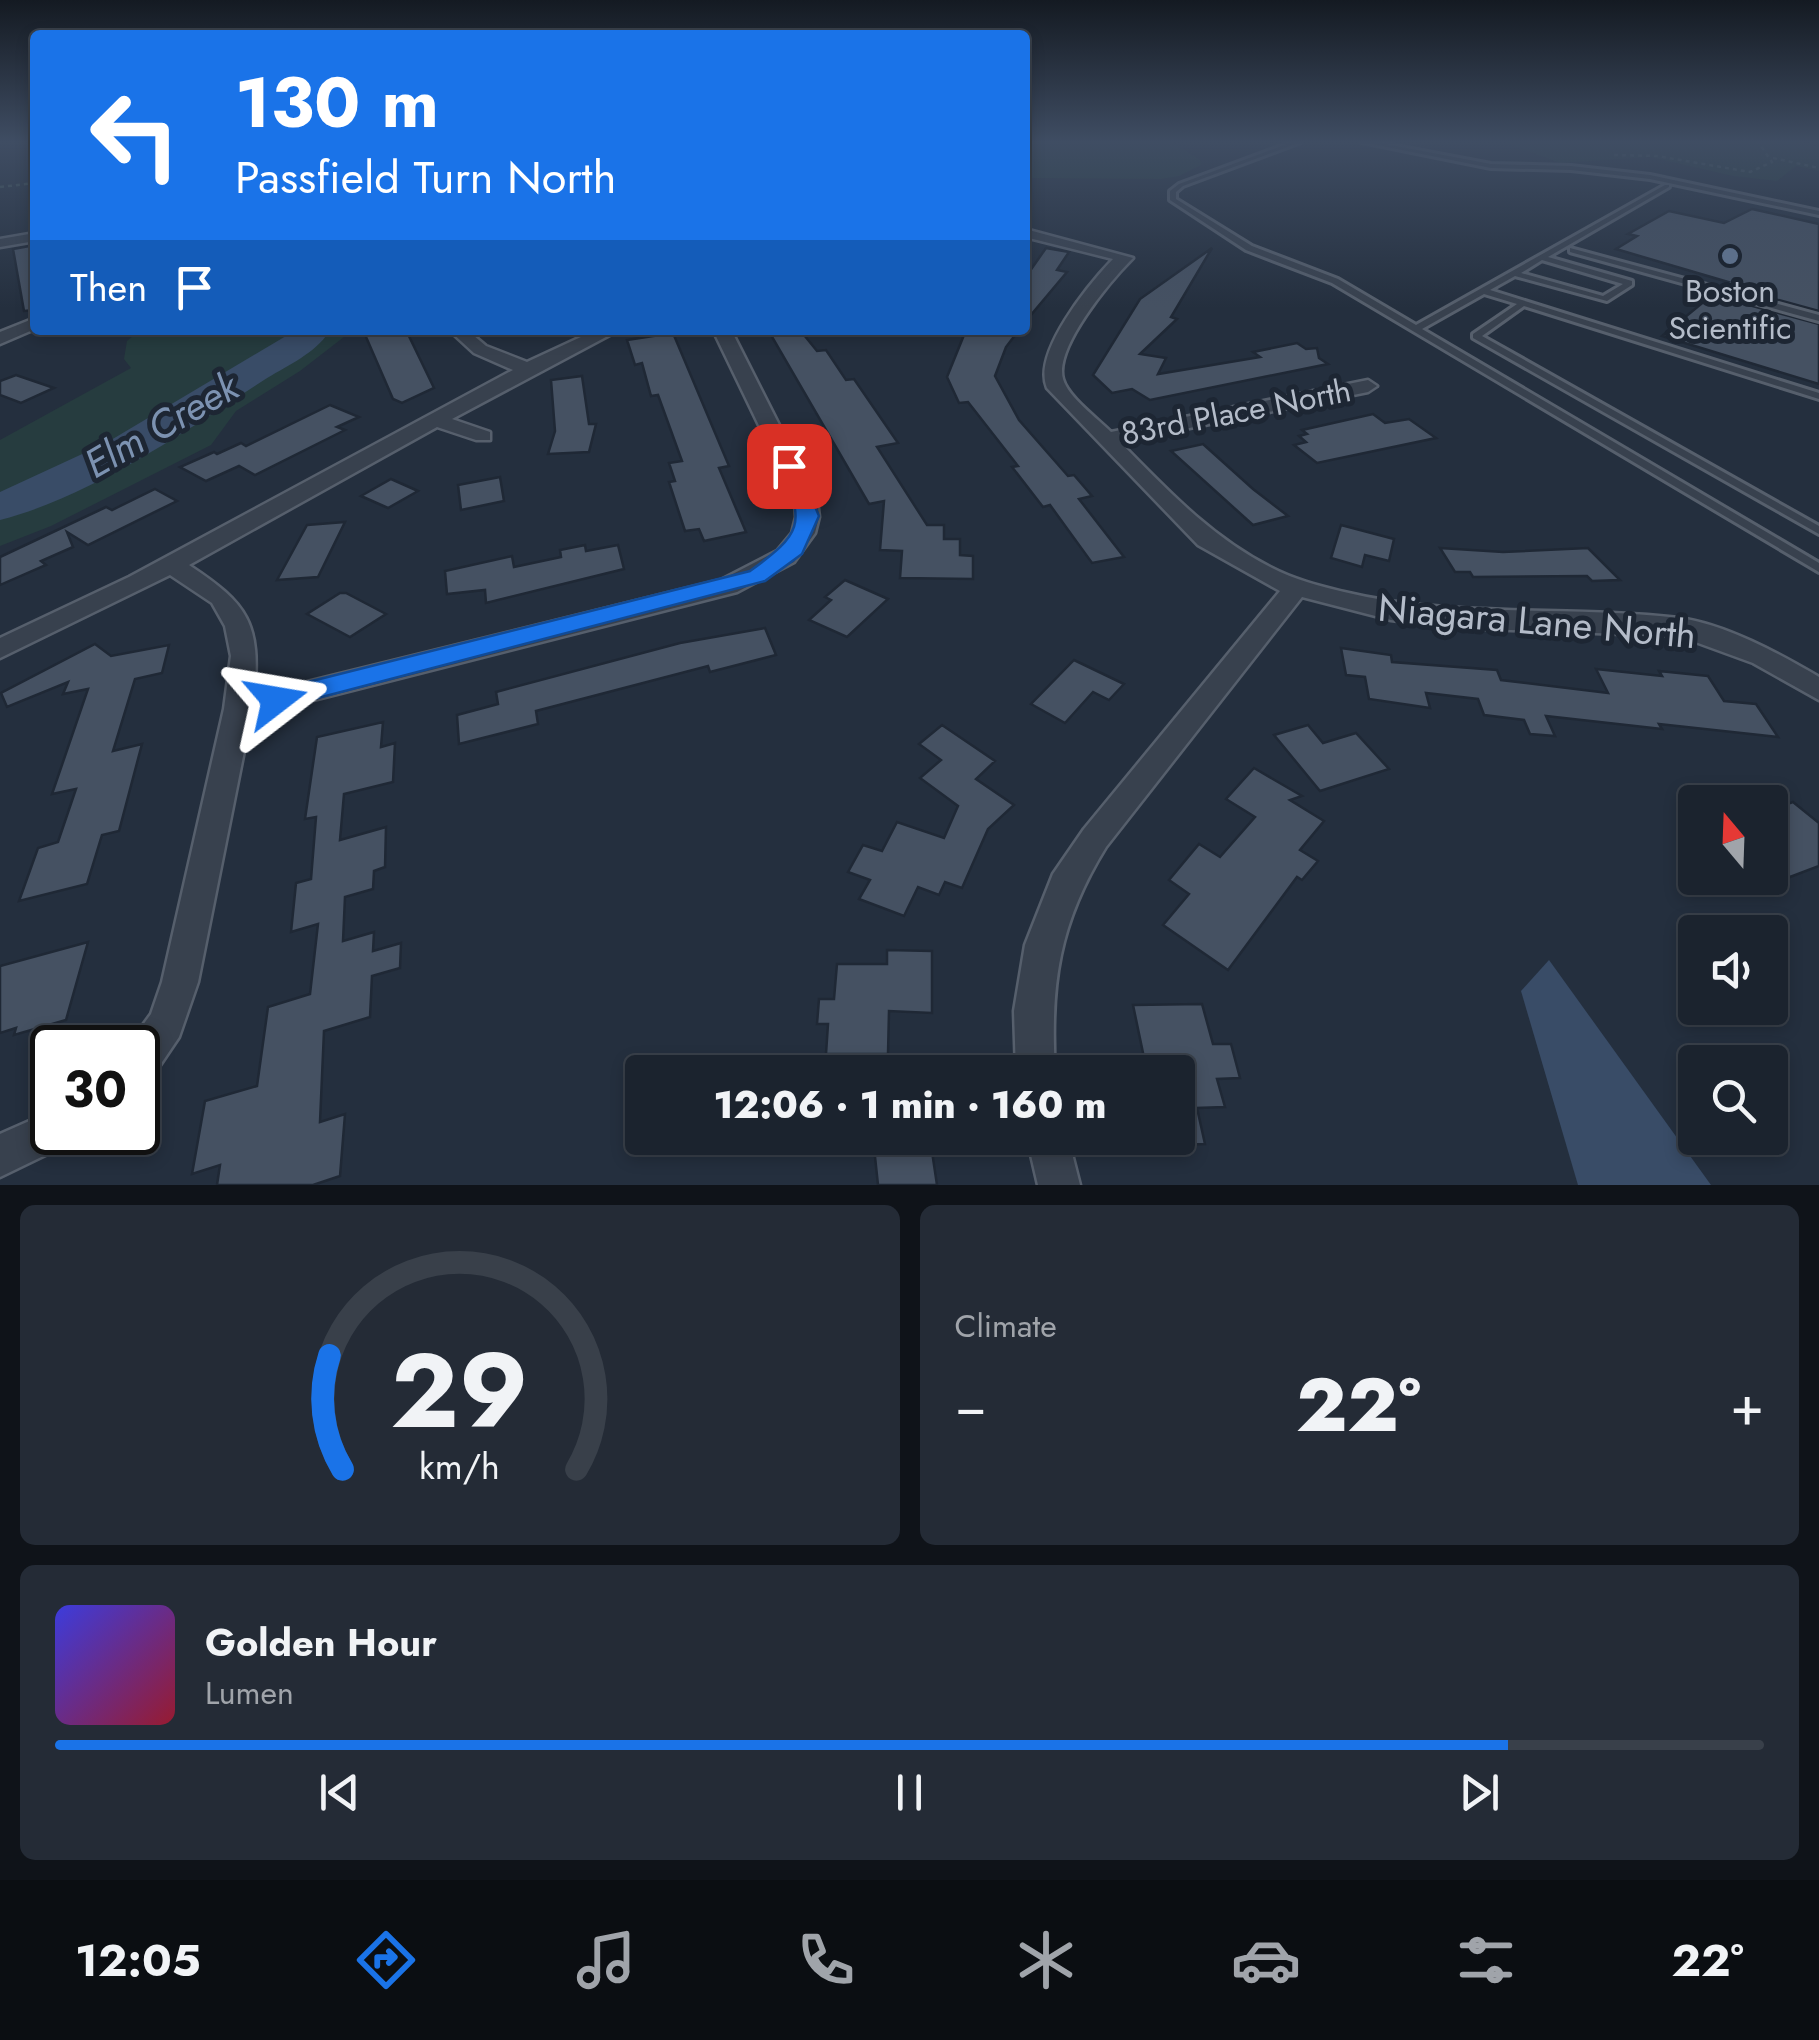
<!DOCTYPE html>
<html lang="en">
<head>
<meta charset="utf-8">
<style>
	body { margin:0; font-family:Jost,sans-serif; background:#242b36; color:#f1f3f6; height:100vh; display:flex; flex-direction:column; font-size:38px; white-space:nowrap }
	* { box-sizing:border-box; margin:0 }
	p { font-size:32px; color:#a0a4aa }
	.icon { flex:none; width:55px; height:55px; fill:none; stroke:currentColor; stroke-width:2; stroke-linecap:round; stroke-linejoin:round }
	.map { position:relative; height:1185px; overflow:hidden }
	.drawer { display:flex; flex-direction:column; gap:20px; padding:20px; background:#0f1319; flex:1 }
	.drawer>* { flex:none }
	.guide { position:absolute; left:30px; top:30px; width:1000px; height:305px; border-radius:10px; box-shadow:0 5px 15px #0003,0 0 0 2px #39404a; background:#1a73e8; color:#fff; overflow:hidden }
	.needle { width:65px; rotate:341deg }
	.controls { position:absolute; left:1678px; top:785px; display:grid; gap:20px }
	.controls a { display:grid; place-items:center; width:110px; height:110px; border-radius:10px; background:#1b232e; box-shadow:0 5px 15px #0003,0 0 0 2px #39404a; font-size:50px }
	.speed { position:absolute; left:30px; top:1025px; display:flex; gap:20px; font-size:50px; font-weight:700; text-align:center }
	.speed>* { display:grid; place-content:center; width:130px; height:130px; border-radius:50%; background:#1b232e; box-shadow:0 5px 15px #0003,0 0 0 2px #39404a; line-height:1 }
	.speed .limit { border:5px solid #111; border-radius:15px; background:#fff; color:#111 }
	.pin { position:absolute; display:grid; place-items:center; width:85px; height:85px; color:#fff; margin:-42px; border-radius:20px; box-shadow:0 5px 15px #0006 }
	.me { position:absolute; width:110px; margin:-55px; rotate:76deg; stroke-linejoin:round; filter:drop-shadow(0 0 8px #0008) }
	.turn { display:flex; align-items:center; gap:35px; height:210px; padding:0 40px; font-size:45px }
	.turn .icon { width:130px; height:130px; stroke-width:2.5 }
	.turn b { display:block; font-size:70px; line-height:85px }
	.then { display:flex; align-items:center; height:95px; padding:0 40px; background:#0003; gap:20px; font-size:38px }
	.big { font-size:75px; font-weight:800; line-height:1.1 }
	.drawer .card { flex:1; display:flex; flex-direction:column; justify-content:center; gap:15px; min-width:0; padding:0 35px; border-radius:15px; background:#242b36 }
	.drawer .dial { align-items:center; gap:0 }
	.dial svg { height:260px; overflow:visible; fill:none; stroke:#39404a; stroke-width:7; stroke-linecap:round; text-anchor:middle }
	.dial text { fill:#f1f3f6; stroke:none }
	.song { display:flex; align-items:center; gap:30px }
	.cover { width:120px; height:120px; border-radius:15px; background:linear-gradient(135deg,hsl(240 70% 55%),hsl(350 70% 35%)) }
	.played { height:10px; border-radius:5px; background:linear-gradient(90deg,#1a73e8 85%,#39404a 85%) }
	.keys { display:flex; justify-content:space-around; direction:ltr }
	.heat { display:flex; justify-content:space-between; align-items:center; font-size:55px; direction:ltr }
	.drawer .tiles { flex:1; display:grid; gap:20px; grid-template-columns:1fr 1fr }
	.card:last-child { grid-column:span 2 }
	.trip { position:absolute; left:625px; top:1055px; width:570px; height:100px; border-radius:10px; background:#1b232e; box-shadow:0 5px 15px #0003,0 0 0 2px #39404a; font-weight:800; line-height:100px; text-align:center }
	.tabs { display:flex; height:160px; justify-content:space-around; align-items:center; background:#0b0e12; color:#a0a4aa }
	.tabs .icon { width:70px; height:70px }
	.tabs .on { color:#1a73e8 }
	.tabs b { font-size:45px; color:#f1f3f6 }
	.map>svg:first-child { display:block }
	.green { fill:#263c3f }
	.water { fill:#394c67 }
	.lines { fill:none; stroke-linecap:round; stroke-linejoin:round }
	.river { fill:#394c67; fill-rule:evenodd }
	.building { fill:#455162; stroke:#1f2835; stroke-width:2.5 }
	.service-casing { stroke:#565f6c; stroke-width:6 }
	.minor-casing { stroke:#565f6c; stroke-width:5 }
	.path { stroke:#44595c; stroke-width:2.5; stroke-dasharray:4 4; stroke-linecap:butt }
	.service { fill:#38414e; fill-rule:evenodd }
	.minor { fill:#38414e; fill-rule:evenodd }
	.route { fill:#1a73e8; stroke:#114b97; stroke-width:2.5 }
	.service-dot { fill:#5c6f8a; stroke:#1d2633; stroke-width:4 }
	.labels { text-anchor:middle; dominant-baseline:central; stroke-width:10; stroke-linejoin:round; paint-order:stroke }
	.far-poi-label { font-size:32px; fill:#b4bcc9; stroke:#1d2633 }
	.far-street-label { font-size:32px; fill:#b4bcc9; stroke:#1d2633 }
	.street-label { font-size:38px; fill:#b4bcc9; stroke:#1d2633 }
	.water-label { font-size:40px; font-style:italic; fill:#7c92b1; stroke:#1d2633 }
</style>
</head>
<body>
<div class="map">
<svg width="1819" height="1185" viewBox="0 0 1819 1185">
	<rect width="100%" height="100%" fill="#242f3e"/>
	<g class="green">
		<polygon points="1025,142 1172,142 1200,160 1201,165 1179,176 1161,179 1025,178"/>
		<polygon points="1504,142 1803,142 1819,147 1819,171 1796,166 1777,181 1733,176 1650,157 1560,163"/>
		<polygon points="140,330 353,330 300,371 236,411 211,445 51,526 0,546 0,440 131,368 124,359 127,341"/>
	</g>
	<polygon class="water" points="1549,960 1711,1185 1578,1185 1521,991"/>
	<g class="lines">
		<path class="river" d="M 289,330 L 321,330 L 326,336 C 312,355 283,368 264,380 C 186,431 90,497 0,520 L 0,492 L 106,443 L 291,333 Z"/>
	</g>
	<g class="building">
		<polygon points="1752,209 1819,224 1819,311 1723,285 1728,282 1616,249 1637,236 1628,234 1669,211 1724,223"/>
		<polygon points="35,245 35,310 24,311 13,249"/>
		<polygon points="1046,248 1069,252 1057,270 1067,272 1025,322 1025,278"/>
		<polygon points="1212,248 1171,317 1177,319 1140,354 1166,358 1158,374 1260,357 1253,352 1297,343 1306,349 1317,348 1319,358 1328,364 1150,400 1132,389 1112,393 1093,375 1140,299"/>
		<polygon points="1712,295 1819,324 1819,384 1662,336"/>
		<polygon points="363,330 406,330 434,388 402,403 393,399"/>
		<polygon points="768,330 800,330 817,351 826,350 846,380 854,379 898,443 877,447 927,525 944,525 944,539 960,539 960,555 973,556 973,579 900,578 902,551 880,550 884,501 869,504"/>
		<polygon points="966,330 1019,330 1006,347 995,376 1019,420 1068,476 1074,475 1092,496 1079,499 1124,557 1092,563 1050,505 1043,507 1012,467 1018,466 968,402 959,403 947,377"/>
		<polygon points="673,333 729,466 719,468 746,532 704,541 699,529 685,531 669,482 675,481 669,463 682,461 658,395 651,396 642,363 635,365 627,340"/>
		<polygon points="16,375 54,388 21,403 0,395 0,381"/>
		<polygon points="582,376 589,424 596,424 589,452 548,454 555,431 551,380"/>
		<polygon points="330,405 359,417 337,427 345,430 255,475 239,466 206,481 180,467 214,452 217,454 241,443 246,446"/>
		<polygon points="1373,414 1385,423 1409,419 1436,438 1317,463 1294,445 1306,442 1299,436 1307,434 1302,430"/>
		<polygon points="1203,444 1253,489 1288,516 1253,525 1171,451"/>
		<polygon points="500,477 504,501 461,510 458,485"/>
		<polygon points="391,479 418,491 388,508 361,496"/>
		<polygon points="155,489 177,501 88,545 67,532 73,547 41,561 46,565 0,585 0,557 106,507 112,510"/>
		<polygon points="345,522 318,577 277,580 307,525"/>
		<polygon points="1341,525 1394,539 1389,561 1365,555 1362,567 1331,558"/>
		<polygon points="585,545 586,551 618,545 624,569 486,603 485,590 447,594 445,571 512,556 514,567 561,557 560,550"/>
		<polygon points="1440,548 1503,552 1588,548 1620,580 1592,581 1587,576 1473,577 1470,572 1455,572"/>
		<polygon points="845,580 888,599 847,637 809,620 831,600 825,597"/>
		<polygon points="340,593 346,593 386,614 350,637 307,614"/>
		<polygon points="765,628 776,655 710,672 708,666 536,711 538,724 459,744 457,715 498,704 496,692 680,643"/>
		<polygon points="95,644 111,656 169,645 162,673 135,679 113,751 142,744 119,831 102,835 87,884 19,901 38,848 58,842 76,789 52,794 88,689 63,694 68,682 7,707 1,693"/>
		<polygon points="1341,648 1391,655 1392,662 1497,670 1501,680 1608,693 1596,669 1662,676 1659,671 1708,676 1724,701 1756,704 1778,737 1659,724 1662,729 1546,716 1555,736 1530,734 1524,720 1484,715 1478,699 1426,693 1430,708 1369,699 1365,677 1346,675"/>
		<polygon points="1074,660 1124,684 1109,700 1093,692 1065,723 1031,704"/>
		<polygon points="383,722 381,747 395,743 393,782 344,794 340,840 386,827 385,867 374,871 373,889 345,897 343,941 374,932 373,951 401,943 400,968 372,976 370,1017 324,1031 320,1122 345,1114 340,1176 313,1185 217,1185 220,1165 192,1174 205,1101 257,1086 268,1007 310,994 318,924 291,932 296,883 311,879 316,817 305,819 317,737"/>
		<polygon points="942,725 995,761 976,779 1014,805 988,829 962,888 945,882 939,895 918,887 904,916 859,899 870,880 848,872 863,845 882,851 897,822 944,838 958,806 920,778 941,760 919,744"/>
		<polygon points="1308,725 1323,743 1356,733 1389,769 1320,791 1274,735"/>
		<polygon points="1254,768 1302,796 1290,800 1324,821 1300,850 1318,861 1302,880 1297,877 1228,970 1163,925 1189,894 1169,880 1199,844 1220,857 1255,817 1226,799"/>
		<polygon points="1793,802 1819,823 1819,866 1790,877 1770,860 1770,810"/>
		<polygon points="88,942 66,1020 14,1035 16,1028 0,1033 0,966"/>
		<polygon points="887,950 932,951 932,1013 889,1011 888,1054 826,1054 828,1024 817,1024 819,999 834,999 837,964 887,964"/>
		<polygon points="1202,1004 1213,1044 1231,1044 1240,1078 1217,1079 1225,1107 1197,1108 1205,1144 1178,1145 1178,1072 1147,1072 1133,1005"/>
		<polygon points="873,1138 930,1138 937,1185 878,1185"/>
	</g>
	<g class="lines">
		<g class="service-casing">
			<g id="service">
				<path d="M 1292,142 L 1301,142 L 1183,186 L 1176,192 L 1176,199 L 1252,246 L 1338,279 L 1416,325 L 1665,185 L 1669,185 L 1669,187 L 1548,257 L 1632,281 L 1632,285 L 1607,301 L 1515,276 L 1490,290 L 1819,393 L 1819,399 L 1524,306 L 1482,336 L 1819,526 L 1819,534 L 1473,338 L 1473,334 L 1517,304 L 1484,294 L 1422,329 L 1819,563 L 1819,572 L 1332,283 L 1246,250 L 1170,200 L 1170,191 L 1179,184 ZM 1542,260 L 1623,284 L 1603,296 L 1521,273 Z"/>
				<polygon points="1362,142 1375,142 1491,164 1571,166 1650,175 1819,211 1819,215 1650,179 1571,170 1491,168"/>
				<polygon points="1570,248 1819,315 1819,321 1570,252"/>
			</g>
		</g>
		<g class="minor-casing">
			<g id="minor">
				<path d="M 1025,229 L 1133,258 C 1112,279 1054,347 1063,379 C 1068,397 1097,418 1111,432 L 1368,380 L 1377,386 L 1368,392 L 1120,442 C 1168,491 1211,537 1272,568 C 1295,580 1320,586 1344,592 C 1455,619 1567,605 1679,618 C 1725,624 1780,654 1819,677 L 1819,700 L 1753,663 L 1679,636 L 1452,628 L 1391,620 L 1302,597 L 1106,847 C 1059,923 1050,984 1055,1072 L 1016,1072 L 1014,1011 L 1025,945 L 1053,874 L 1084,829 L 1280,591 L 1198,545 L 1047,388 C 1032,353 1089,284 1113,259 L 1025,237 Z"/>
				<polygon points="35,233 35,241 0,247 0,239"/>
				<polygon points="35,318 35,329 0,344 0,332"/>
				<path d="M 449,330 L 467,330 L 486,346 L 527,362 L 596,330 L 619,330 L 452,419 L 490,432 L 490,440 L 476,440 L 437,427 L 189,565 C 248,604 261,623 254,695 L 721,580 L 777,551 L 792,533 L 796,517 L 795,500 L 713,330 L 731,330 L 817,500 L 819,517 L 815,533 L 794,562 L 737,592 L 251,716 L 198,982 L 179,1037 L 152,1077 L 138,1082 L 138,1048 L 126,1048 L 151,1014 L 162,982 L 224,709 L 231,656 L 225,626 L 212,603 L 170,575 L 0,658 L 0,638 L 129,577 L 513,370 L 474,353 Z"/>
				<polygon points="52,1111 52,1132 72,1132 66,1145 0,1177 0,1134"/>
				<polygon points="1027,1138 1068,1138 1080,1185 1038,1185"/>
			</g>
		</g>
		<g class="path">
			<polyline points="1614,155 1657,156 1750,172 1772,162 1758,142"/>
			<polyline points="1773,158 1819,168"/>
			<polyline points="0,187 35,183"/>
		</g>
		<use href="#service" class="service"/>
		<use href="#minor" class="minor"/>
	</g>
	<linearGradient id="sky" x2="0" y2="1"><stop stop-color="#141a22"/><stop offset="0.46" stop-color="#3f4d63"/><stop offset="1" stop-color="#3f4d63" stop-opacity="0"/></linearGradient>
	<rect width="1819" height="308" fill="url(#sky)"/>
	<path class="route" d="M 789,460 L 798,466 L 819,516 L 802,554 L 765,581 L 276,709 L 267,706 L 263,700 L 267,693 L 276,690 L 750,571 C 801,534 807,524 779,466 Z"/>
	<circle class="service-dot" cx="1730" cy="256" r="10"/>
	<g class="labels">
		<g class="far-poi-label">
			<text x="1730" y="291">Boston<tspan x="1730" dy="37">Scientific</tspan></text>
		</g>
		<g class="far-street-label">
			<text transform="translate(1236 412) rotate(-11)">83rd Place North</text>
		</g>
		<g class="street-label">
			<text transform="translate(1537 621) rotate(5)">Niagara Lane North</text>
		</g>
		<g class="water-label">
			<text transform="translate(161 425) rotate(-30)">Elm Creek</text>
		</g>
	</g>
</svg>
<div class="controls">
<a><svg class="needle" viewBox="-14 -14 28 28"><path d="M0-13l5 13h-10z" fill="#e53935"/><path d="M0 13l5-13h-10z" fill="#a0a4aa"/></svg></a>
<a><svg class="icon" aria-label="sound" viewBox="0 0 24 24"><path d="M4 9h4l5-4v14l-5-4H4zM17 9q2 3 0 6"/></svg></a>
<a><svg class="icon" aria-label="search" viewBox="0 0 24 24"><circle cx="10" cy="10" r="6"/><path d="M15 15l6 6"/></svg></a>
</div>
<div class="speed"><div class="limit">30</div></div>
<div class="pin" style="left:789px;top:466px;background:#d93025"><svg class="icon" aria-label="arrive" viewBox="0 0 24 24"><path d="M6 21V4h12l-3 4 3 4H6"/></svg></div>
<svg class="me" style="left:276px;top:700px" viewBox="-20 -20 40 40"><path d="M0-17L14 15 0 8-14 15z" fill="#1a73e8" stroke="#fff" stroke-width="4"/></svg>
<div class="trip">12:06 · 1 min · 160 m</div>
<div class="guide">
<div class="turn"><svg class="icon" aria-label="left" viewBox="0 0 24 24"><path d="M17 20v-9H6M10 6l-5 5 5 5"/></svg><div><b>130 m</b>Passfield Turn North</div></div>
<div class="then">Then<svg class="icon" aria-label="arrive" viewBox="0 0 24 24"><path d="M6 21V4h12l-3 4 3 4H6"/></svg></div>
</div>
</div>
<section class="drawer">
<div class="tiles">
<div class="card dial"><svg viewBox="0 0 100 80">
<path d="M14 69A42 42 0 1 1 86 69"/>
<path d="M14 69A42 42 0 0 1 10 34" stroke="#1a73e8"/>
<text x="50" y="56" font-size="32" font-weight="700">29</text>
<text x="50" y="72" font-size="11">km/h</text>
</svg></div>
<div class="card"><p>Climate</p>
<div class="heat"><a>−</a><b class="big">22°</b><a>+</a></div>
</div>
<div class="card">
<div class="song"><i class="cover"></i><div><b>Golden Hour</b><p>Lumen</p></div></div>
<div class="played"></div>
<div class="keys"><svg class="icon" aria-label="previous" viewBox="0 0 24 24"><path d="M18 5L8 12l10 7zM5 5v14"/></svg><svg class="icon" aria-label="pause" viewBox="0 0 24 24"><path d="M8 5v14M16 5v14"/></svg><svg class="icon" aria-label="next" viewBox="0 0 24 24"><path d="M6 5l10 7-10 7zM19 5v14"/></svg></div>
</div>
</div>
</section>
<nav class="tabs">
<b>12:05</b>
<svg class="icon on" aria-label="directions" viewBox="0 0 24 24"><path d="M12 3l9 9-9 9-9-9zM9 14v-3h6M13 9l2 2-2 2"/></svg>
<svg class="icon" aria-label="music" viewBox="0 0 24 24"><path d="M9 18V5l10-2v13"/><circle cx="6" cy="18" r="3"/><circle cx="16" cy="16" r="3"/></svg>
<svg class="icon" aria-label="phone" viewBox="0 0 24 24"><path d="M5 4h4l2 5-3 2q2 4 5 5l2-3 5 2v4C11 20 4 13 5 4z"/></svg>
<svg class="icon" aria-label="climate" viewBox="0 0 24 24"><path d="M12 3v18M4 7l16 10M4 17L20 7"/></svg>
<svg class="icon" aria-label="car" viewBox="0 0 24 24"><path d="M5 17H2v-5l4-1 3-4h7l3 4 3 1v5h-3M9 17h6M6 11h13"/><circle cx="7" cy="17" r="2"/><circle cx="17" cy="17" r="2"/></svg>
<svg class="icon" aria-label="filters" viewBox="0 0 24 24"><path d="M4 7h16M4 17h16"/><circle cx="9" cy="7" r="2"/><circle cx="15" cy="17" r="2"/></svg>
<b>22°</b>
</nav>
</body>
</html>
